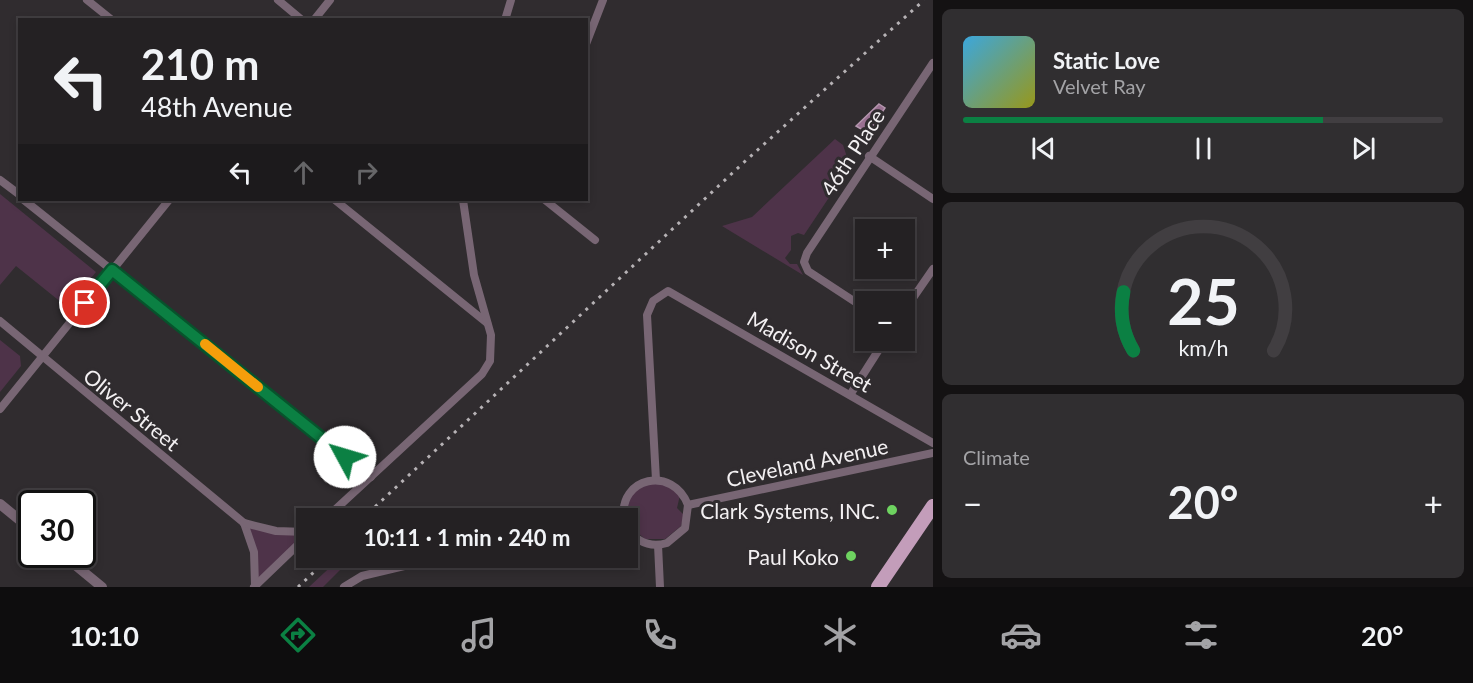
<!DOCTYPE html>
<html lang="en">
<head>
<meta charset="utf-8">
<style>
	body { margin:0; font-family:Lato,sans-serif; background:#302e30; color:#f1f3f6; height:100vh; display:flex; flex-direction:column; font-size:22px; white-space:nowrap }
	* { box-sizing:border-box; margin:0 }
	p { font-size:20px; color:#a3a3a6 }
	.icon { flex:none; width:33px; height:33px; fill:none; stroke:currentColor; stroke-width:2; stroke-linecap:round; stroke-linejoin:round }
	.map { position:relative; flex:1; overflow:hidden }
	.drawer { display:flex; flex-direction:column; gap:9px; padding:9px; background:#141213; width:540px }
	.drawer>* { flex:none }
	.hud { position:absolute; left:18px; top:18px; width:570px; height:183px; border-radius:0px; box-shadow:0 3px 9px #0003,0 0 0 2px #413e41; background:#242123; color:#f1f3f6; overflow:hidden }
	.fabs { position:absolute; left:855px; top:219px; display:grid; gap:12px }
	.fabs a { display:grid; place-items:center; width:60px; height:60px; border-radius:0px; background:#242123; box-shadow:0 3px 9px #0003,0 0 0 2px #413e41; font-size:30px }
	.speed { position:absolute; left:18px; top:490px; display:flex; gap:12px; font-size:30px; font-weight:700; text-align:center }
	.speed>* { display:grid; place-content:center; width:78px; height:78px; border-radius:50%; background:#242123; box-shadow:0 3px 9px #0003,0 0 0 2px #413e41; line-height:1 }
	.speed .limit { border:3px solid #111; border-radius:9px; background:#fff; color:#111 }
	.pin { position:absolute; display:grid; place-items:center; width:51px; height:51px; color:#fff; margin:-26px; border:3px solid #fff; border-radius:50%; box-shadow:0 2px 6px #0007 }
	.me { position:absolute; width:66px; margin:-33px; rotate:309deg; stroke-linejoin:round; filter:drop-shadow(0 0 4px #0008) }
	.turn { display:flex; align-items:center; gap:21px; height:126px; padding:0 24px; font-size:27px }
	.turn .icon { width:78px; height:78px; stroke-width:2.5 }
	.turn b { display:block; font-size:42px; line-height:51px }
	.lanes { display:flex; align-items:center; height:57px; padding:0 24px; background:#0003; justify-content:center; gap:30px; direction:ltr }
	.lanes .off { opacity:.35 }
	.big { font-size:45px; font-weight:700; line-height:1.1 }
	.drawer .card { flex:1; display:flex; flex-direction:column; justify-content:center; gap:9px; min-width:0; padding:0 21px; border-radius:9px; background:#302e30 }
	.drawer .dial { align-items:center; gap:0 }
	.dial svg { height:156px; overflow:visible; fill:none; stroke:#413e41; stroke-width:7; stroke-linecap:round; text-anchor:middle }
	.dial text { fill:#f1f3f6; stroke:none }
	.song { display:flex; align-items:center; gap:18px }
	.cover { width:72px; height:72px; border-radius:9px; background:linear-gradient(135deg,hsl(200 70% 55%),hsl(60 70% 35%)) }
	.played { height:6px; border-radius:3px; background:linear-gradient(90deg,#0b8043 75%,#413e41 75%) }
	.keys { display:flex; justify-content:space-around; direction:ltr }
	.heat { display:flex; justify-content:space-between; align-items:center; font-size:33px; direction:ltr }
	.trip { position:absolute; left:296px; top:508px; width:342px; height:60px; border-radius:0px; background:#242123; box-shadow:0 3px 9px #0003,0 0 0 2px #413e41; font-weight:700; line-height:60px; text-align:center }
	.menu { display:flex; height:96px; justify-content:space-around; align-items:center; background:#0e0d0e; color:#a3a3a6 }
	.menu .icon { width:42px; height:42px }
	.menu .selected { color:#0b8043 }
	.menu b { font-size:27px; color:#f1f3f6 }
	main { display:flex; flex:1; min-height:0 }
	.map>svg:first-child { display:block }
	.green { fill:#4e3349 }
	.water { fill:#997091; stroke:#b496ae; stroke-width:1.5 }
	.lines { fill:none; stroke-linecap:round; stroke-linejoin:round }
	.minor { stroke:#786674; stroke-width:8 }
	.tertiary { stroke:#786674; stroke-width:10 }
	.primary { stroke:#c39dba; stroke-width:14 }
	.rail { stroke:#b6b2b5; stroke-width:3; stroke-dasharray:3 6; stroke-linecap:butt }
	.route-casing { stroke:#07532c; stroke-width:15 }
	.route { stroke:#0b8043; stroke-width:10 }
	.slow { stroke:#f59e0b; stroke-width:10 }
	.poi-dot { fill:#6ed360; stroke:#302c2f; stroke-width:2 }
	.labels { text-anchor:middle; dominant-baseline:central; stroke-width:6; stroke-linejoin:round; paint-order:stroke }
	.street-label { font-size:21px; fill:#f3f0f2; stroke:#302c2f }
	.poi-label { font-size:21px; fill:#f3f0f2; stroke:#302c2f; text-anchor:end }
</style>
</head>
<body>
<main>
<div class="map">
<svg width="933" height="587" viewBox="0 0 933 587">
	<rect width="100%" height="100%" fill="#302c2f"/>
	<g class="green">
		<polygon points="835,139 843,145 850,166 804,235 798,233 791,236 791,250 785,258 790,264 797,264 803,275 722,226 752,217"/>
		<polygon points="0,194 96,272 67,307 16,266 0,285"/>
		<polygon points="0,340 20,356 21,366 0,392"/>
		<polygon points="645,484 665,484 680,495 677,508 684,515 681,526 665,539 645,539 631,527 634,516 626,505 630,496"/>
		<polygon points="244,524 306,532 255,586 256,570"/>
		<polygon points="340,558 347,558 348,562 323,587 309,587"/>
	</g>
	<polygon class="water" points="879,104 885,108 868,133 856,126"/>
	<g class="lines">
		<g class="minor">
			<polyline points="87,0 112,20"/>
			<polyline points="278,0 302,20"/>
			<polyline points="314,20 330,0"/>
			<polyline points="505,20 511,0"/>
			<polyline points="586,44 603,0"/>
			<polyline points="869,156 933,199"/>
			<polyline points="0,180 20,195"/>
			<polyline points="24,200 371,477"/>
			<polyline points="335,200 487,323"/>
			<polyline points="545,200 595,240"/>
			<polyline points="866,309 808,271 804,262 807,253 933,63"/>
			<polyline points="904,311 933,269"/>
			<polyline points="0,321 244,523 254,552 255,586"/>
			<polyline points="850,395 885,340"/>
			<polyline points="0,409 169,200"/>
			<polyline points="656,480 647,315 653,301 668,291 933,443"/>
			<polyline points="688,505 933,453"/>
			<polyline points="325,519 482,374 490,361 491,335 474,275 463,200"/>
			<path d="M 624,519 C 618,477 673,465 688,505 L 685,528 L 667,543 C 650,548 637,542 627,528"/>
			<polyline points="244,523 276,531 306,532"/>
			<polyline points="658,545 660,587"/>
			<polyline points="254,587 306,537"/>
			<polyline points="344,587 362,576 438,558"/>
		</g>
		<g class="tertiary">
			<polyline points="0,504 32,530"/>
			<polyline points="63,555 102,587"/>
		</g>
		<polyline class="primary" points="878,587 933,506"/>
		<g class="rail">
			<polyline points="362,519 741,165 924,0"/>
			<polyline points="298,587 329,558"/>
		</g>
	</g>
	<g class="lines">
		<g class="route-casing">
			<polyline id="route" points="85,303 112,270 345,457"/>
		</g>
		<use href="#route" class="route"/>
		<polyline class="slow" points="205,344 258,387"/>
	</g>
	<g class="poi-dot">
		<circle cx="892" cy="510" r="6"/>
		<circle cx="851" cy="556" r="6"/>
	</g>
	<g class="labels">
		<g class="street-label">
			<text transform="translate(852 152) rotate(-57)">46th Place</text>
			<text transform="translate(810 351) rotate(30)">Madison Street</text>
			<text transform="translate(132 409) rotate(39)">Oliver Street</text>
			<text transform="translate(807 462) rotate(-12)">Cleveland Avenue</text>
		</g>
		<g class="poi-label">
			<text x="880" y="510">Clark Systems, INC.</text>
			<text x="839" y="556">Paul Koko</text>
		</g>
	</g>
</svg>
<div class="fabs">
<a>+</a>
<a>−</a>
</div>
<div class="speed"><div class="limit">30</div></div>
<div class="pin" style="left:85px;top:303px;background:#d93025"><svg class="icon" aria-label="arrive" viewBox="0 0 24 24"><path d="M6 21V4h12l-3 4 3 4H6"/></svg></div>
<svg class="me" style="left:345px;top:457px" viewBox="-20 -20 40 40"><circle r="19" fill="#fff"/><path d="M0-13L10 11 0 6-10 11z" fill="#0b8043"/></svg>
<div class="trip">10:11 · 1 min · 240 m</div>
<div class="hud">
<div class="turn"><svg class="icon" aria-label="left" viewBox="0 0 24 24"><path d="M17 20v-9H6M10 6l-5 5 5 5"/></svg><div><b>210 m</b>48th Avenue</div></div>
<div class="lanes"><svg class="icon" aria-label="left" viewBox="0 0 24 24"><path d="M17 20v-9H6M10 6l-5 5 5 5"/></svg><svg class="icon off" aria-label="ahead" viewBox="0 0 24 24"><path d="M12 20V5M6 11l6-6 6 6"/></svg><svg class="icon off" aria-label="right" viewBox="0 0 24 24"><path d="M7 20v-9h11M14 6l5 5-5 5"/></svg></div>
</div>
</div>
<section class="drawer">
<div class="card">
<div class="song"><i class="cover"></i><div><b>Static Love</b><p>Velvet Ray</p></div></div>
<div class="played"></div>
<div class="keys"><svg class="icon" aria-label="previous" viewBox="0 0 24 24"><path d="M18 5L8 12l10 7zM5 5v14"/></svg><svg class="icon" aria-label="pause" viewBox="0 0 24 24"><path d="M8 5v14M16 5v14"/></svg><svg class="icon" aria-label="next" viewBox="0 0 24 24"><path d="M6 5l10 7-10 7zM19 5v14"/></svg></div>
</div>
<div class="card dial"><svg viewBox="0 0 100 80">
<path d="M14 69A42 42 0 1 1 86 69"/>
<path d="M14 69A42 42 0 0 1 9 39" stroke="#0b8043"/>
<text x="50" y="56" font-size="32" font-weight="700">25</text>
<text x="50" y="72" font-size="11">km/h</text>
</svg></div>
<div class="card"><p>Climate</p>
<div class="heat"><a>−</a><b class="big">20°</b><a>+</a></div>
</div>
</section>
</main>
<nav class="menu">
<b>10:10</b>
<svg class="icon selected" aria-label="directions" viewBox="0 0 24 24"><path d="M12 3l9 9-9 9-9-9zM9 14v-3h6M13 9l2 2-2 2"/></svg>
<svg class="icon" aria-label="music" viewBox="0 0 24 24"><path d="M9 18V5l10-2v13"/><circle cx="6" cy="18" r="3"/><circle cx="16" cy="16" r="3"/></svg>
<svg class="icon" aria-label="phone" viewBox="0 0 24 24"><path d="M5 4h4l2 5-3 2q2 4 5 5l2-3 5 2v4C11 20 4 13 5 4z"/></svg>
<svg class="icon" aria-label="climate" viewBox="0 0 24 24"><path d="M12 3v18M4 7l16 10M4 17L20 7"/></svg>
<svg class="icon" aria-label="car" viewBox="0 0 24 24"><path d="M5 17H2v-5l4-1 3-4h7l3 4 3 1v5h-3M9 17h6M6 11h13"/><circle cx="7" cy="17" r="2"/><circle cx="17" cy="17" r="2"/></svg>
<svg class="icon" aria-label="filters" viewBox="0 0 24 24"><path d="M4 7h16M4 17h16"/><circle cx="9" cy="7" r="2"/><circle cx="15" cy="17" r="2"/></svg>
<b>20°</b>
</nav>
</body>
</html>
